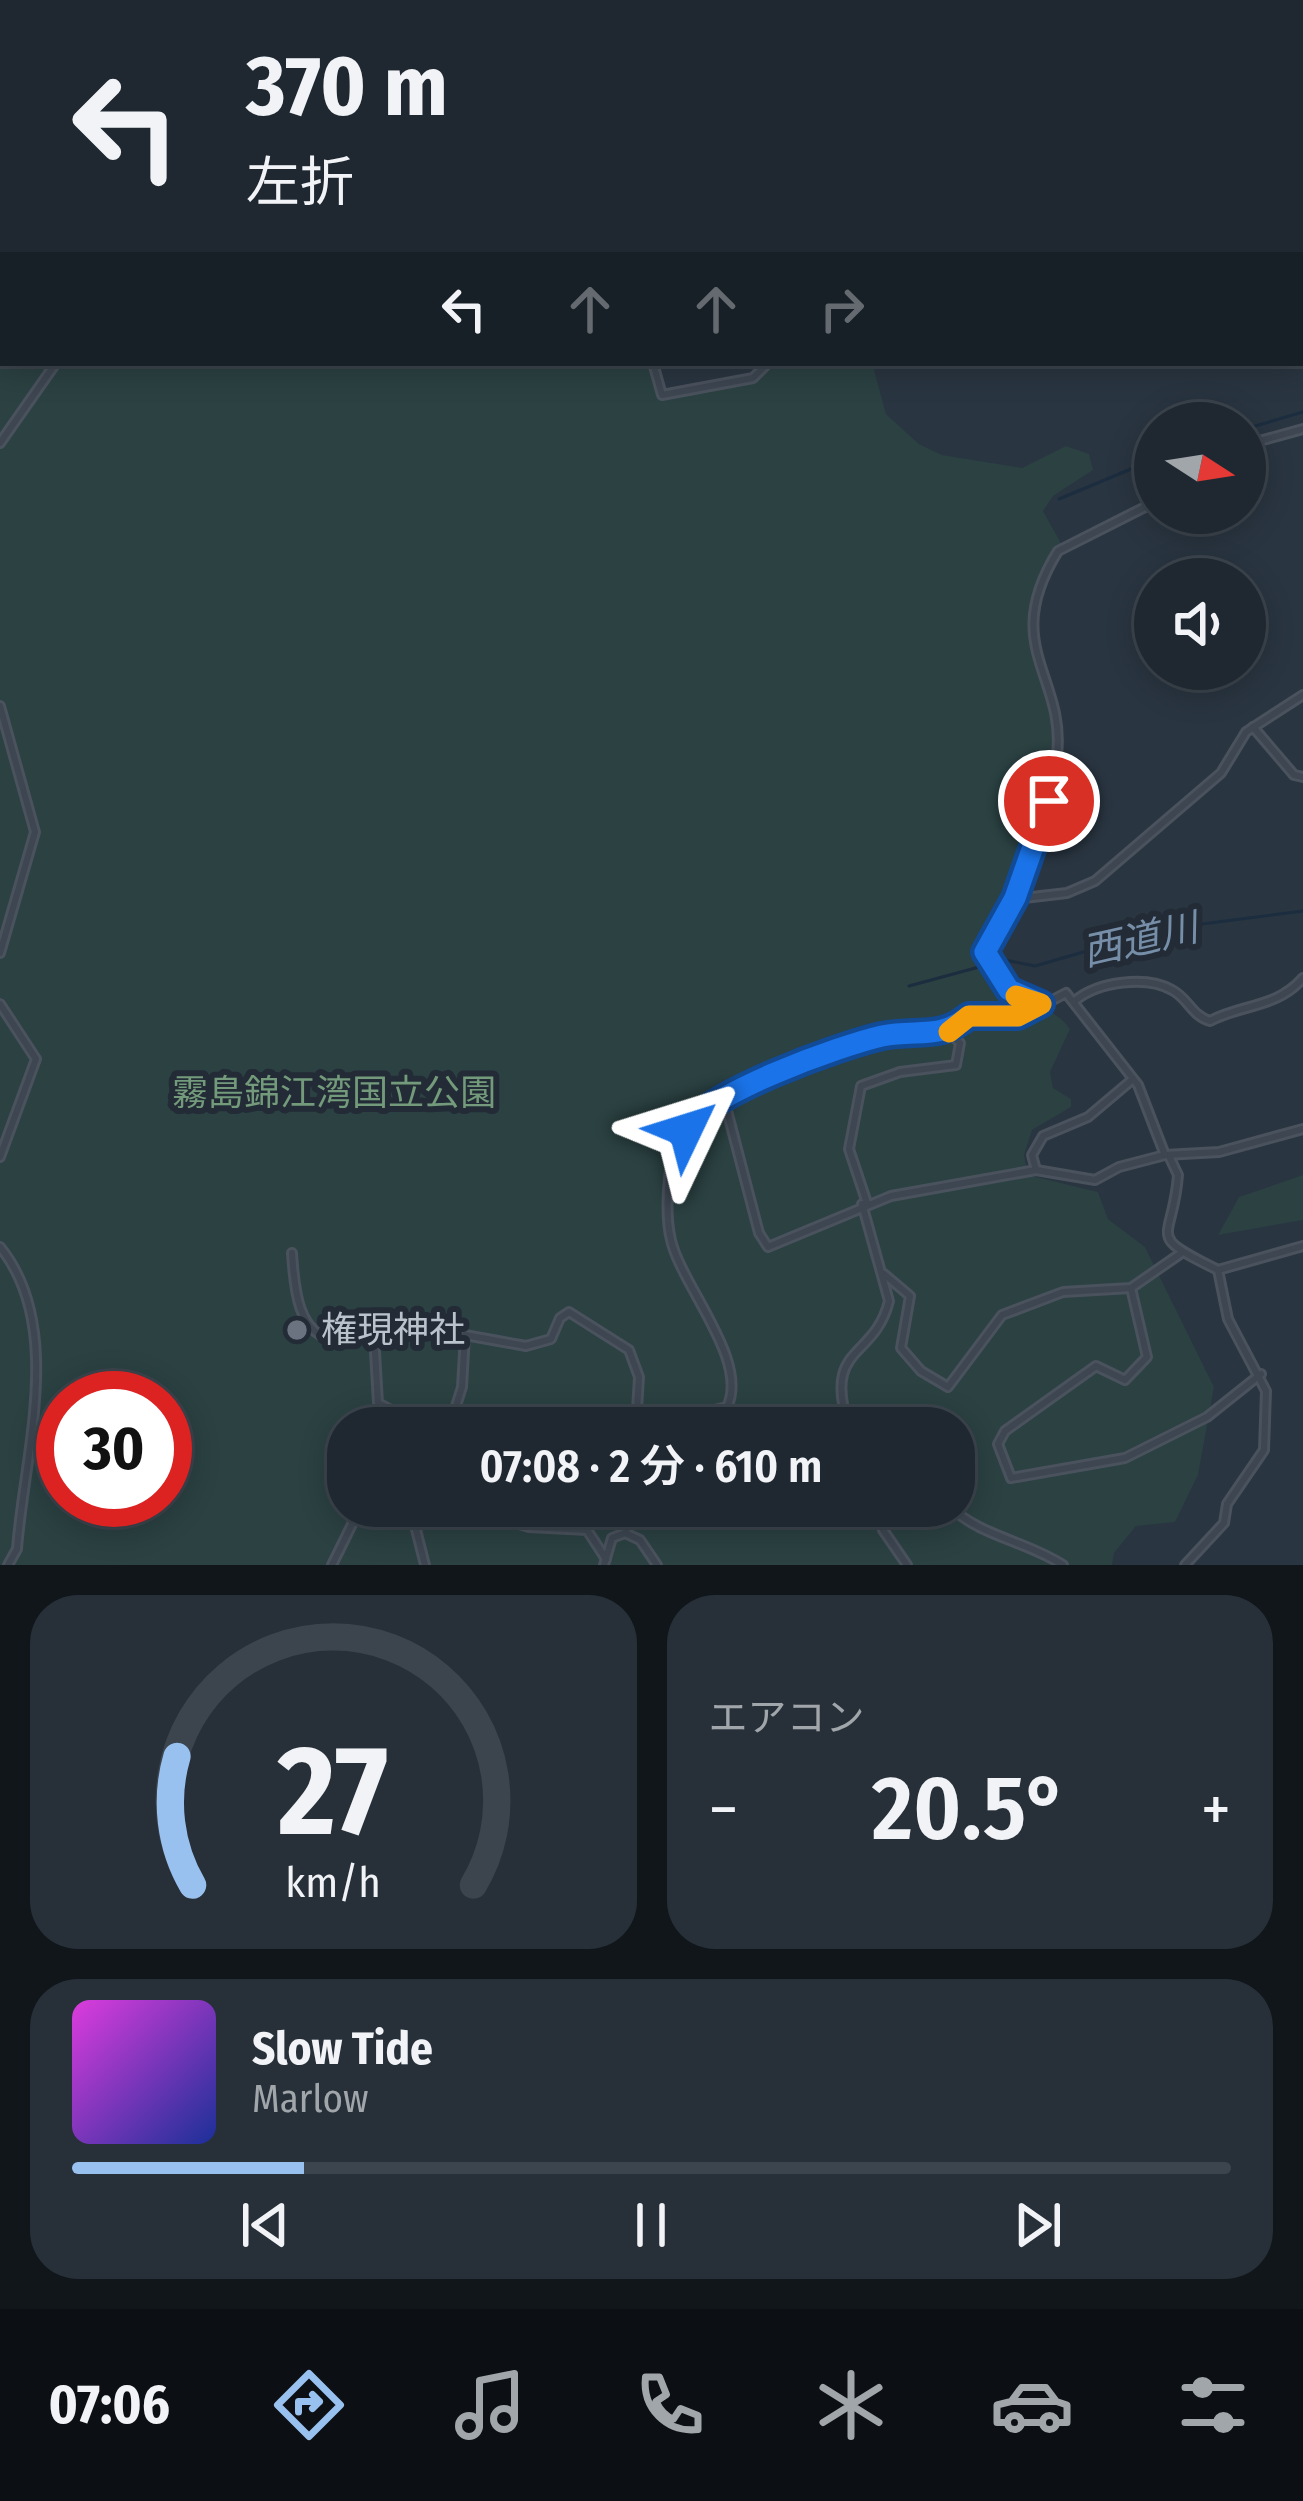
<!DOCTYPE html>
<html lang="ja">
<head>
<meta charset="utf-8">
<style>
	body { margin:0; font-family:"Fira Sans Condensed","Noto Sans JP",sans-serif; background:#273039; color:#f1f3f6; height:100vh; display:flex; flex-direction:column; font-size:45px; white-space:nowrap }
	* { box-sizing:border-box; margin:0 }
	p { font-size:39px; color:#a1a6ab }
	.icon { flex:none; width:66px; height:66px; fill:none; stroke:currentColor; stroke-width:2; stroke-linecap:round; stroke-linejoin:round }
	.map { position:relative; height:1565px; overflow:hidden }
	.side { display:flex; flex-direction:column; gap:30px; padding:30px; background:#11161b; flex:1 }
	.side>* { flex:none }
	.top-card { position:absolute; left:0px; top:0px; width:1305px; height:366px; box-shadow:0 6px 30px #0003,0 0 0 3px #3c444d; background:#1f2831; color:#f1f3f6; overflow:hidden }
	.needle { width:78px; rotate:102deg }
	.fabs { position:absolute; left:1134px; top:402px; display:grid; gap:24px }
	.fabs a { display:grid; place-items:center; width:132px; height:132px; border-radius:50%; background:#1f2831; box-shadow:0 6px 30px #0003,0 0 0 3px #3c444d; font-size:60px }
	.speed { position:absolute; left:36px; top:1371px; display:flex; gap:24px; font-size:60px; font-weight:700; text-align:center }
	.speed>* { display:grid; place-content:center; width:156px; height:156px; border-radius:50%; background:#1f2831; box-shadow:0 6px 30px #0003,0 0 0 3px #3c444d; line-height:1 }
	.speed .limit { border:18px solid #d22; background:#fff; color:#111 }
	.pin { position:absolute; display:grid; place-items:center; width:102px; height:102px; color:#fff; margin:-51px; border:6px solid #fff; border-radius:50%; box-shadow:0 3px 12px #0007 }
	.me { position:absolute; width:132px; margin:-66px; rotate:49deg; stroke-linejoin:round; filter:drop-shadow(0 0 9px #0008) }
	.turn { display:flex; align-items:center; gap:42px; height:252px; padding:0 48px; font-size:54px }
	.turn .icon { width:156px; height:156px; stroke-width:2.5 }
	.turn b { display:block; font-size:84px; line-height:102px }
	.lanes { display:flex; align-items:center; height:114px; padding:0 48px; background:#0003; justify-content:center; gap:60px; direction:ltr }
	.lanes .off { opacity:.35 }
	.big { font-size:90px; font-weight:600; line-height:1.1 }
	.side .widget { flex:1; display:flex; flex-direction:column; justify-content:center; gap:18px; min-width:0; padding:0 42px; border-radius:48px; background:#273039 }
	.side .dial { align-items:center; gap:0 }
	.dial svg { height:312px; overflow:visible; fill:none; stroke:#3c444d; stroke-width:7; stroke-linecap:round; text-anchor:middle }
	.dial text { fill:#f1f3f6; stroke:none }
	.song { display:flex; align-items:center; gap:36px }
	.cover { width:144px; height:144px; border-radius:18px; background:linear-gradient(135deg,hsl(300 70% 55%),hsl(230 70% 35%)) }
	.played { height:12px; border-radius:6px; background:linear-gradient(90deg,#99c1f0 20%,#3c444d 20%) }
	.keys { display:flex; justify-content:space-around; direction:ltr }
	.heat { display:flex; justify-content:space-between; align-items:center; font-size:66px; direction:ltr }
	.side .tiles { flex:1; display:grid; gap:30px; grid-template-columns:1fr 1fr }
	.widget:last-child { grid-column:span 2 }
	.trip { position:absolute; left:327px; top:1407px; width:648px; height:120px; border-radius:48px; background:#1f2831; box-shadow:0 6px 30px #0003,0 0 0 3px #3c444d; font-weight:600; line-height:120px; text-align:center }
	.tab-bar { display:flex; height:192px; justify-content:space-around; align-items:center; background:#0c1014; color:#a1a6ab }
	.tab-bar .icon { width:84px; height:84px }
	.tab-bar .on { color:#99c1f0 }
	.tab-bar b { font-size:54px; color:#f1f3f6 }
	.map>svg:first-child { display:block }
	.green { fill:#2b4142; fill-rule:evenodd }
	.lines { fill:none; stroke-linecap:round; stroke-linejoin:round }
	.stream { stroke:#1c2d3f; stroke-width:3 }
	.minor-casing { stroke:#4a525d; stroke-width:12 }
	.minor { stroke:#3d4651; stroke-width:6 }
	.route-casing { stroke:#114b97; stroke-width:30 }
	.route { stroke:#1a73e8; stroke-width:21 }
	.slow { stroke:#f59e0b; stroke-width:21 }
	.worship-dot { fill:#6b7280; stroke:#222b36; stroke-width:4.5 }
	.labels { text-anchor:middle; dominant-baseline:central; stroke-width:12; stroke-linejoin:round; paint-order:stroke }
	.park-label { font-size:36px; fill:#739a7a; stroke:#222b36 }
	.poi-label { font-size:36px; fill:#bac2cb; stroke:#222b36; text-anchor:start }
	.water-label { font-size:39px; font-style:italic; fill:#768ea7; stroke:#222b36 }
</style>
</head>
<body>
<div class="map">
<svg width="1303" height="1565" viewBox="0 0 1303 1565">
	<rect width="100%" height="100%" fill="#293541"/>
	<g class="green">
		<path d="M 0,0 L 621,0 L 3,3 L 3,363 L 651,363 L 653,381 L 666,396 L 751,383 L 778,363 L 872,363 L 886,414 L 919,444 L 942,455 L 1022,468 L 1066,446 L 1089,454 L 1093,470 L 1053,496 L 1043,511 L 1061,543 C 1052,551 1050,563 1044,574 C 1010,645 1055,679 1055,745 C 1054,795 1031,861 1007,905 C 998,921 980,932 984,953 C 995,1008 1045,994 1070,1029 L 1050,1072 L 1053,1088 L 1071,1099 L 1071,1107 L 1032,1130 L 1024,1155 L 1028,1175 L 1098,1192 L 1108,1219 L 1145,1247 L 1214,1387 L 1198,1475 L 1175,1522 L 1136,1526 L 1114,1553 L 1112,1565 L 0,1565 ZM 63,1398 L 165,1398 L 165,1500 L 63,1500 ZM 348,1428 L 954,1428 L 954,1506 L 348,1506 Z"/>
		<polygon points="1303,1175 1303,1220 1218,1235 1239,1197"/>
	</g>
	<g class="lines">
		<g class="stream">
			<polyline points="1302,249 1303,249"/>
			<polyline points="1245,429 1303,412"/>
			<polyline points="1059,499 1155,459"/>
			<polyline points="909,986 1005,960 1035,966 1163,929 1303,911"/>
		</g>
		<g class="minor-casing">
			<g id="minor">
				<polyline points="808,0 812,3"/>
				<polyline points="625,3 625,0"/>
				<polyline points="0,45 3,47"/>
				<polyline points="1302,118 1303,119"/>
				<polyline points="1302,233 1303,234"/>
				<polyline points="1302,323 1303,324"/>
				<polyline points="653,363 662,395 753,378 768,363"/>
				<polyline points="0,443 56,363"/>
				<polyline points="1245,445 1303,429"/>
				<polyline points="0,706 35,832 0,953"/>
				<polyline points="1253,727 1294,775 1303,777"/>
				<polyline points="1015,899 1067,893 1095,881 1221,773 1246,732 1303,695"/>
				<path d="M 1076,1000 C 1098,982 1146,975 1172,990 C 1188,998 1192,1016 1210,1021 C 1242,1004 1277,1008 1303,978"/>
				<polyline points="0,1004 36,1059 0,1157"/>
				<path d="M 1041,1004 L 1009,990 L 985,952 C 988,930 1008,916 1015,896 C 1032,851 1051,804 1057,755 C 1066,676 999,646 1058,551 L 1155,502"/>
				<polyline points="723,1095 759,1233 768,1247 891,1196 1036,1170 1095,1180 1119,1167 1165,1155 1219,1152 1303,1129"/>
				<path d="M 1169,1156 L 1178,1175 C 1173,1243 1143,1233 1218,1270 L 1303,1246"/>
				<polyline points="1036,1170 1032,1155 1043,1136 1088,1117 1133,1079"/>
				<polyline points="867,1203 849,1149 861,1086 900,1072 956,1065 960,1043 949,1032"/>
				<path d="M 0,1247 C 65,1327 24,1454 17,1549 L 8,1565"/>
				<path d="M 292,1253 C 294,1281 296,1338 336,1339 C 350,1340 360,1333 374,1335 L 378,1403 L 424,1428"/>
				<polyline points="884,1274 910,1296 901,1348 921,1371 948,1387 1002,1315 1063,1292 1131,1288 1180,1254"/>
				<polyline points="1131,1288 1147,1357 1125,1380 1096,1366 1005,1431 998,1444 1011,1478 1125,1458 1207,1417 1261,1374"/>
				<path d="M 449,1428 L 462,1387 L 465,1335 L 526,1346 L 551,1339 L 560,1318 L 569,1312 L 629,1350 L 639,1377 L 637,1410 L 701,1413 L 727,1407 C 750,1361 681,1285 671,1240 C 664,1211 669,1175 673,1146 L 713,1100 L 827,1053 L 885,1035 L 949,1032 L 969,1016 L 1026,1014 L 1066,993 L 1138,1085 L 1165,1155"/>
				<polyline points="646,1428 651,1412"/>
				<path d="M 849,1428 C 822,1344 874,1361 889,1301 L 862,1204"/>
				<polyline points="410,1506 425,1565"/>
				<polyline points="461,1506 529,1527 587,1530 606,1559"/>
				<polyline points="878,1506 883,1530 907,1565"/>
				<path d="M 949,1506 C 980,1536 1026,1541 1063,1565"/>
				<polyline points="626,1532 631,1506"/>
				<polyline points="625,1533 640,1540 657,1565"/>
				<polyline points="332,1565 361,1506"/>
				<polyline points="604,1565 612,1538 625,1533"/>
				<polyline points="1185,1565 1224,1523 1227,1504 1264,1450 1266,1391 1228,1319 1218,1270"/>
			</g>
		</g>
		<use href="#minor" class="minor"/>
	</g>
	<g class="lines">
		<g class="route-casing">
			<path id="route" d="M 686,1130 C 701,1095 842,1045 882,1036 C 918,1029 940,1040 969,1016 L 1018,1016 L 1041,1004 L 1009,990 L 985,952 L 1015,898 L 1049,801"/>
		</g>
		<use href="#route" class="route"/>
		<polyline class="slow" points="949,1032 969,1016 1018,1016 1041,1004 1016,996"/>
	</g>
	<circle class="worship-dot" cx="297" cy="1330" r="12"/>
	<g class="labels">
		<g class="park-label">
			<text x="334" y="1093">霧島錦江湾国立公園</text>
		</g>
		<g class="poi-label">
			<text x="321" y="1330">権現神社</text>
		</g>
		<g class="water-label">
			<text transform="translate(1140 940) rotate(-13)">西道川</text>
		</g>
	</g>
</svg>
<div class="fabs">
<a><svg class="needle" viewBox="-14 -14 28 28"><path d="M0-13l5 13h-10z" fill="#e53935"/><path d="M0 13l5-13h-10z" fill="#a1a6ab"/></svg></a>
<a><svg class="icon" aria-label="sound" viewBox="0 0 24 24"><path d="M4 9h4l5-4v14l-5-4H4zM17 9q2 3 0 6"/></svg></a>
</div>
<div class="speed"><div class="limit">30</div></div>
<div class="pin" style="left:1049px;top:801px;background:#d93025"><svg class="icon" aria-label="arrive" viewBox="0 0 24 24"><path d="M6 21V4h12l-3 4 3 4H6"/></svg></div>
<svg class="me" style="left:686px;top:1130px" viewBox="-20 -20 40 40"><path d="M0-17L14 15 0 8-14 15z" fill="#1a73e8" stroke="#fff" stroke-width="4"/></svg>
<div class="trip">07:08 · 2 分 · 610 m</div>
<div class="top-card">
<div class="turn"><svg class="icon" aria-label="left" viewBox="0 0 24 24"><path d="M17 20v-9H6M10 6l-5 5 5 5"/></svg><div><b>370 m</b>左折</div></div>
<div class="lanes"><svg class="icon" aria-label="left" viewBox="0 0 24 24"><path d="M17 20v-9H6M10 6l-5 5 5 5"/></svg><svg class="icon off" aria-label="ahead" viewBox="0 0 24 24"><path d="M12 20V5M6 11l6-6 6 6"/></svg><svg class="icon off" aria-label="ahead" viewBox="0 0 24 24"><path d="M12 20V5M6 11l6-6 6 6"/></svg><svg class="icon off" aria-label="right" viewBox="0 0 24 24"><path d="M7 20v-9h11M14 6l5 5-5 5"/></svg></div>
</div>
</div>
<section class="side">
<div class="tiles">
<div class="widget dial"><svg viewBox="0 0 100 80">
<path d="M14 69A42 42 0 1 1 86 69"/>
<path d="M14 69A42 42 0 0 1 10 36" stroke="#99c1f0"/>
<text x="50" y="56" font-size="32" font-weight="700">27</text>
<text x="50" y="72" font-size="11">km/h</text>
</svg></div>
<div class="widget"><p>エアコン</p>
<div class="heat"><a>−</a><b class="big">20.5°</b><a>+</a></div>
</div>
<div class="widget">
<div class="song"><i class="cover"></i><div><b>Slow Tide</b><p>Marlow</p></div></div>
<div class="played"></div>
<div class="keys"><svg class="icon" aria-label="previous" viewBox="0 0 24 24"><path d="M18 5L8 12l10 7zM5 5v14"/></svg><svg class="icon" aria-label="pause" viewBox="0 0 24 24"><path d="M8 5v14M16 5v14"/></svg><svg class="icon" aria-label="next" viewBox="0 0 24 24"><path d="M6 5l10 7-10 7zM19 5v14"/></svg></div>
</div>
</div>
</section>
<nav class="tab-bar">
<b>07:06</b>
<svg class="icon on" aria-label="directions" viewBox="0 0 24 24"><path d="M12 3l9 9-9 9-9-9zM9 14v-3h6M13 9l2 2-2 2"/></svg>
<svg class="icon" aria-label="music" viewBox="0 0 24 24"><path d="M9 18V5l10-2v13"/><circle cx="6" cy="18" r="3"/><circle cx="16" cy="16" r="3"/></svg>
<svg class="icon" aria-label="phone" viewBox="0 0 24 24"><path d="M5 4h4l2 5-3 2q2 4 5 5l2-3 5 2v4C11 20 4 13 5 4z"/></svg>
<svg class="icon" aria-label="climate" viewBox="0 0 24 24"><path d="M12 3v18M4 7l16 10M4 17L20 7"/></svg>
<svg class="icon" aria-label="car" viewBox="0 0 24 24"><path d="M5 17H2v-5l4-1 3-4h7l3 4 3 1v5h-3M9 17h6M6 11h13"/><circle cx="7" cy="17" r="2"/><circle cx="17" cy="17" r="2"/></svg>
<svg class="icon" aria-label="filters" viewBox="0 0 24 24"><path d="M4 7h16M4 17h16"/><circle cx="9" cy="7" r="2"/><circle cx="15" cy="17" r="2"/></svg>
</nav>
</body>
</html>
